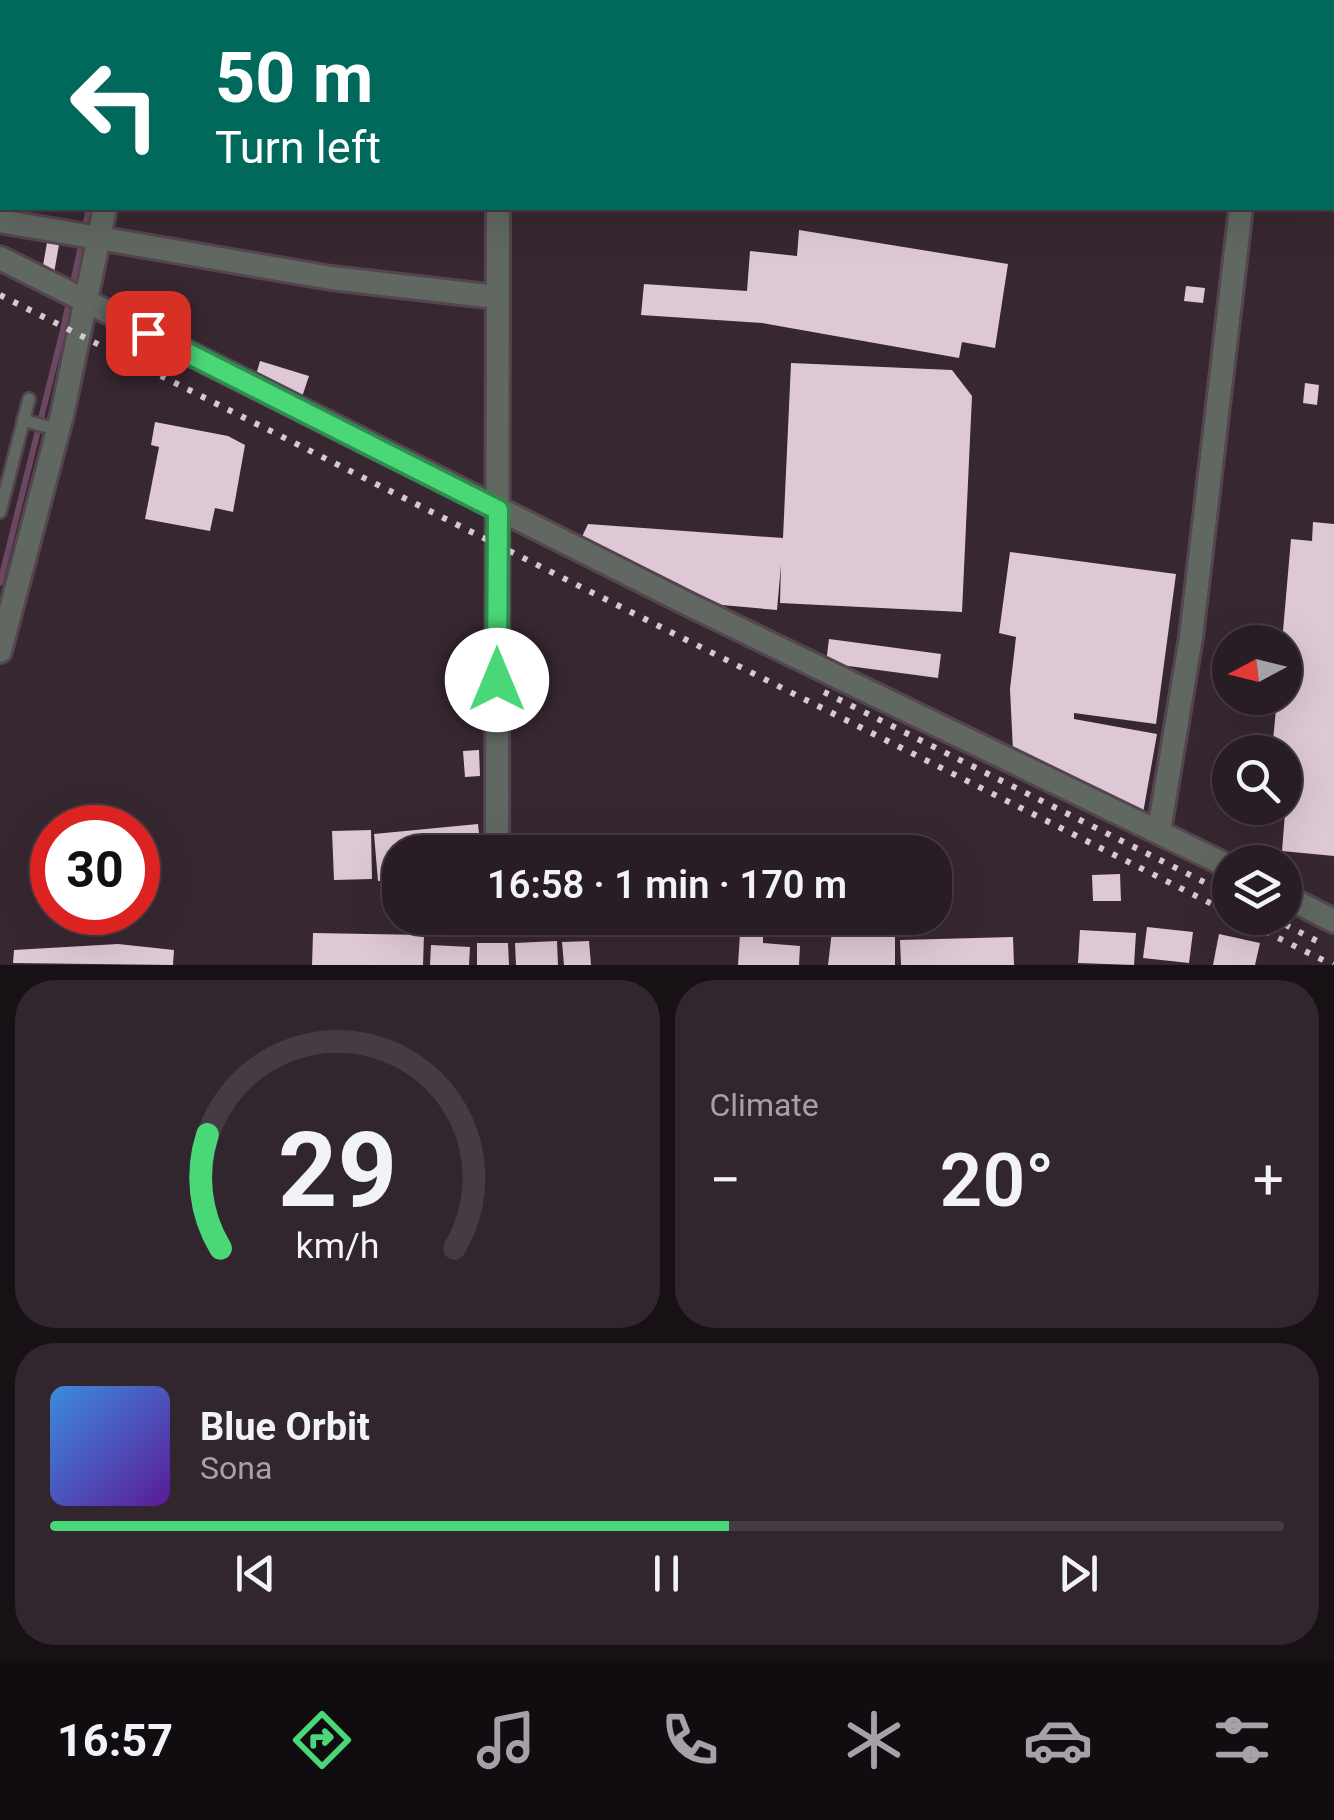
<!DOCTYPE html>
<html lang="en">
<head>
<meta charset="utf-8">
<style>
	body { margin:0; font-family:Roboto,sans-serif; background:#31262d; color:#f1f3f6; height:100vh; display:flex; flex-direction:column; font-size:38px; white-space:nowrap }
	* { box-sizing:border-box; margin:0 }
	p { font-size:32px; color:#a5a2a7 }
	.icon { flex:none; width:55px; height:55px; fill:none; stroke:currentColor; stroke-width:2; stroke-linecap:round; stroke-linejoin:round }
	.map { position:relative; height:965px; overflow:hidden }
	.details { display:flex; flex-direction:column; gap:15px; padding:15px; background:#171014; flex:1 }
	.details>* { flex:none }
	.banner { position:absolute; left:0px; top:0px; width:1335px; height:210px; box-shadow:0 10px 40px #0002,0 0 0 2px #453b42; background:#00695c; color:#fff; overflow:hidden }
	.needle { width:65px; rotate:263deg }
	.tools { position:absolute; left:1212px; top:625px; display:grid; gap:20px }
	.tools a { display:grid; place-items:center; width:90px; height:90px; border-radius:50%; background:#291d25; box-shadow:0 10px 40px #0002,0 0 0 2px #453b42; font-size:50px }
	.speed { position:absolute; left:30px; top:805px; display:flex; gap:20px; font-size:50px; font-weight:700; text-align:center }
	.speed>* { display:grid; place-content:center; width:130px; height:130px; border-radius:50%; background:#291d25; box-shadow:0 10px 40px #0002,0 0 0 2px #453b42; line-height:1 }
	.speed .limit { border:15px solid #d22; background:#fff; color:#111 }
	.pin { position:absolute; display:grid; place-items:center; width:85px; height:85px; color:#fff; margin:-42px; border-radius:20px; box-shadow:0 5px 15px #0006 }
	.me { position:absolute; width:110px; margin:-55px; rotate:0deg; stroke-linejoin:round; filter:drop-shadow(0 0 8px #0008) }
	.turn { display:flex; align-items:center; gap:35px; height:210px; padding:0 50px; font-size:45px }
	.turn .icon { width:130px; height:130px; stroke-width:2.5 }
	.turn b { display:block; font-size:70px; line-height:85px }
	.big { font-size:75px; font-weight:600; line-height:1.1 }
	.details .tile { flex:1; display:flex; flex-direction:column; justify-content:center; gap:15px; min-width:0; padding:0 35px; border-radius:40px; background:#31262d }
	.details .dial { align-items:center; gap:0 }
	.dial svg { height:260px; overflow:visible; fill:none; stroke:#453b42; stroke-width:7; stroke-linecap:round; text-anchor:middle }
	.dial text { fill:#f1f3f6; stroke:none }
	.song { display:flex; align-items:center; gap:30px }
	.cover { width:120px; height:120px; border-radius:15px; background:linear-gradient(135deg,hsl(210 70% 55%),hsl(270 70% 35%)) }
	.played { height:10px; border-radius:5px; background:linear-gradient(90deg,#49d778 55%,#453b42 55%) }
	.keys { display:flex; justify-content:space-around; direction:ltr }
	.heat { display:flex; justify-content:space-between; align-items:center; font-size:55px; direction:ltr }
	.details .tiles { flex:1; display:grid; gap:15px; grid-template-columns:1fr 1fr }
	.tile:last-child { grid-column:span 2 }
	.trip { position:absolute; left:382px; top:835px; width:570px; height:100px; border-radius:40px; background:#291d25; box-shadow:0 10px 40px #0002,0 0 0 2px #453b42; font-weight:600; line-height:100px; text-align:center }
	.dock { display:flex; height:160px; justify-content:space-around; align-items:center; background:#100c0f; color:#a5a2a7 }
	.dock .icon { width:70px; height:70px }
	.dock .current { color:#49d778 }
	.dock b { font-size:45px; color:#f1f3f6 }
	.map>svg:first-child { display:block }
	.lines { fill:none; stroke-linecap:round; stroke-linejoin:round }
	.stream { stroke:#6c4761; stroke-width:6 }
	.building { fill:#dec8d5 }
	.service-casing { stroke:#54454e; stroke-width:16 }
	.minor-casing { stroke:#54454e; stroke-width:28 }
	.service { stroke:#606861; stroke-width:11 }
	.minor { stroke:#606861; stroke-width:22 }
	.rail { stroke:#d6cad2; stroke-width:6; stroke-dasharray:5 10; stroke-linecap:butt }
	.route-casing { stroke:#2f8c4e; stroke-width:25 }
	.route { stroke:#49d778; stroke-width:18 }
</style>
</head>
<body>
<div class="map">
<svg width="1334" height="965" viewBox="0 0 1334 965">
	<rect width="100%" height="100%" fill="#372731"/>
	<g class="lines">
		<g class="stream">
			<polyline points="99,2 100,0"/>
			<polyline points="0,583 63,330 89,208"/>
		</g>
	</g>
	<g class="building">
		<polygon points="799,230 1008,264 995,348 962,342 959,358 762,323 641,315 644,284 747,291 750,251 797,256"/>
		<polygon points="48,237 60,239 54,273 42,271"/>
		<polygon points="1186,286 1205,288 1203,303 1184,301"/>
		<polygon points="260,361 309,376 302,397 254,382"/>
		<polygon points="791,363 952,370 972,396 962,612 780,603 781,565 777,610 722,605 580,541 588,524 783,538"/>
		<polygon points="1305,383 1319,385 1317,405 1303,403"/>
		<polygon points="155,422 228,436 245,445 233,512 215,508 210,531 145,519 159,447 151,445"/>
		<polygon points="1313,522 1334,524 1334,856 1282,851 1285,813 1267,812 1267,808 1285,808 1285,752 1272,752 1277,698 1285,698 1282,642 1291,539 1312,541"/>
		<polygon points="1010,552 1176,574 1156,724 1074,713 1074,719 1157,734 1142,819 1013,751 1010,689 1016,637 999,633"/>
		<polygon points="829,639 941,654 938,678 826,663"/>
		<polygon points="479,750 480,776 465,777 463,751"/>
		<polygon points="478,824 481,852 400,852 400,879 378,881 374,834"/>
		<polygon points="371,830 372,879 334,880 332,831"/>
		<polygon points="1120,874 1121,901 1093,901 1092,875"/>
		<polygon points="426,918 484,918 484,920 427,926"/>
		<polygon points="1147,927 1193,932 1189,963 1143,958"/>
		<polygon points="1080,930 1136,933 1134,965 1078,963"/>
		<polygon points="832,931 895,933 895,965 828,965"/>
		<polygon points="313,933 424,935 423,965 312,965"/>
		<polygon points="740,934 763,936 763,943 800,946 799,965 738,965"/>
		<polygon points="1219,934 1260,943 1255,965 1213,965"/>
		<polygon points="1013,937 1014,965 901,965 900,940"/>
		<polygon points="557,941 558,965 516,965 515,943"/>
		<polygon points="589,941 591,965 564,965 562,942"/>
		<polygon points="477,943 508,943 509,965 477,965"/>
		<polygon points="118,944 174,950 173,965 13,963 14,950"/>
		<polygon points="431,945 470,947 469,965 430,965"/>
	</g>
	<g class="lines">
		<g class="service-casing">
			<g id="service">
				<polyline points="23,420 58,430"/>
				<polyline points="0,512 29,399"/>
			</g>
		</g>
		<g class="minor-casing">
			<g id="minor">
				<polyline points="114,2 115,0"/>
				<polyline points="503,2 503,0"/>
				<polyline points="1267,2 1267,0"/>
				<polyline points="0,221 331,278 496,297"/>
				<polyline points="0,258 688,604 1230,867"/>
				<polyline points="0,651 62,415 105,208"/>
				<polyline points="1159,831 1191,637 1241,208"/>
				<polyline points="497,852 498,208"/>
				<polyline points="1285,896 1334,921"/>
			</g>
		</g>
		<use href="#service" class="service"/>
		<use href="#minor" class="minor"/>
		<g class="rail">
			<polyline points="0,295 1230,913"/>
			<polyline points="824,692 1230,895"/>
			<polyline points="1238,918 1333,965"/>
			<polyline points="1272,918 1317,941"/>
		</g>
	</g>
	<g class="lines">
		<g class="route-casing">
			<polyline id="route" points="148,333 498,510 497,680"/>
		</g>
		<use href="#route" class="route"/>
	</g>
</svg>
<div class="tools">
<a><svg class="needle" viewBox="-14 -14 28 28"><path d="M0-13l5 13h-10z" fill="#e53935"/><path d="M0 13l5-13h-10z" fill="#a5a2a7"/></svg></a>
<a><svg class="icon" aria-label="search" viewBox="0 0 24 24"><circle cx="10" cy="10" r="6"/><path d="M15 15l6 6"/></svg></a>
<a><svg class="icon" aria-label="layers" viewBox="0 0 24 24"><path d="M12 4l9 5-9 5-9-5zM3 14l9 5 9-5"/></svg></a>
</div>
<div class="speed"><div class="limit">30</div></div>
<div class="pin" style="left:148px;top:333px;background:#d93025"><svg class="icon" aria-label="arrive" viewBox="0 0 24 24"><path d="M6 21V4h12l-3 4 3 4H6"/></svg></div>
<svg class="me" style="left:497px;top:680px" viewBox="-20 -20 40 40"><circle r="19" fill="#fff"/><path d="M0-13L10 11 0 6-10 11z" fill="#49d778"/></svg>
<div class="trip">16:58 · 1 min · 170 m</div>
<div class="banner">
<div class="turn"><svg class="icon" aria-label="left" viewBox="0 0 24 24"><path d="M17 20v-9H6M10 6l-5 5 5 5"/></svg><div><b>50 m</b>Turn left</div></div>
</div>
</div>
<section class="details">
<div class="tiles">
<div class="tile dial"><svg viewBox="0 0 100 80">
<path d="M14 69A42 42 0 1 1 86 69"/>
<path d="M14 69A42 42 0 0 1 10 34" stroke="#49d778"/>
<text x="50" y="56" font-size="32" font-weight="700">29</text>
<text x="50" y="72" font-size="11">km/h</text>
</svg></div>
<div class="tile"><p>Climate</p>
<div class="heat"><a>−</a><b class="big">20°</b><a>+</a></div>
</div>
<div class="tile">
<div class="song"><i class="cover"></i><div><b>Blue Orbit</b><p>Sona</p></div></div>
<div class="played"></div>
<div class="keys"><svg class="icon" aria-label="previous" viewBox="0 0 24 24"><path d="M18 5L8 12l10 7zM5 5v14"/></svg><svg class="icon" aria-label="pause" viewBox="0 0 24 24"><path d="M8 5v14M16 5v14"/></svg><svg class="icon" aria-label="next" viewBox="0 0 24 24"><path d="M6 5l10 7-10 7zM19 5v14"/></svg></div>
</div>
</div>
</section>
<nav class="dock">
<b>16:57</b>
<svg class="icon current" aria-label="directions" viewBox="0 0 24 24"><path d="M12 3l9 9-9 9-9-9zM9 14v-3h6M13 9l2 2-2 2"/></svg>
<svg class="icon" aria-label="music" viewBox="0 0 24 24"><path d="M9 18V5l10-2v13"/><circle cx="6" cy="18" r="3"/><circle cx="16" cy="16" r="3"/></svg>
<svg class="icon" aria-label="phone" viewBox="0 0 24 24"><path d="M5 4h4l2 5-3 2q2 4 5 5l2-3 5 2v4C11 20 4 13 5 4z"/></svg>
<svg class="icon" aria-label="climate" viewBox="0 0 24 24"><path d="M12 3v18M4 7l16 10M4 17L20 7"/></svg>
<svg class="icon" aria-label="car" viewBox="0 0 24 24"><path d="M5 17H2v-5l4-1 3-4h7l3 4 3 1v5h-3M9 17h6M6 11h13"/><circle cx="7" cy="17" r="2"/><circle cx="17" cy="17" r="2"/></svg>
<svg class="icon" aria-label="filters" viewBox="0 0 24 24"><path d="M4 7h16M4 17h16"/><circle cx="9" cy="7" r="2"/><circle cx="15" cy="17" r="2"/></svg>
</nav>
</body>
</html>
